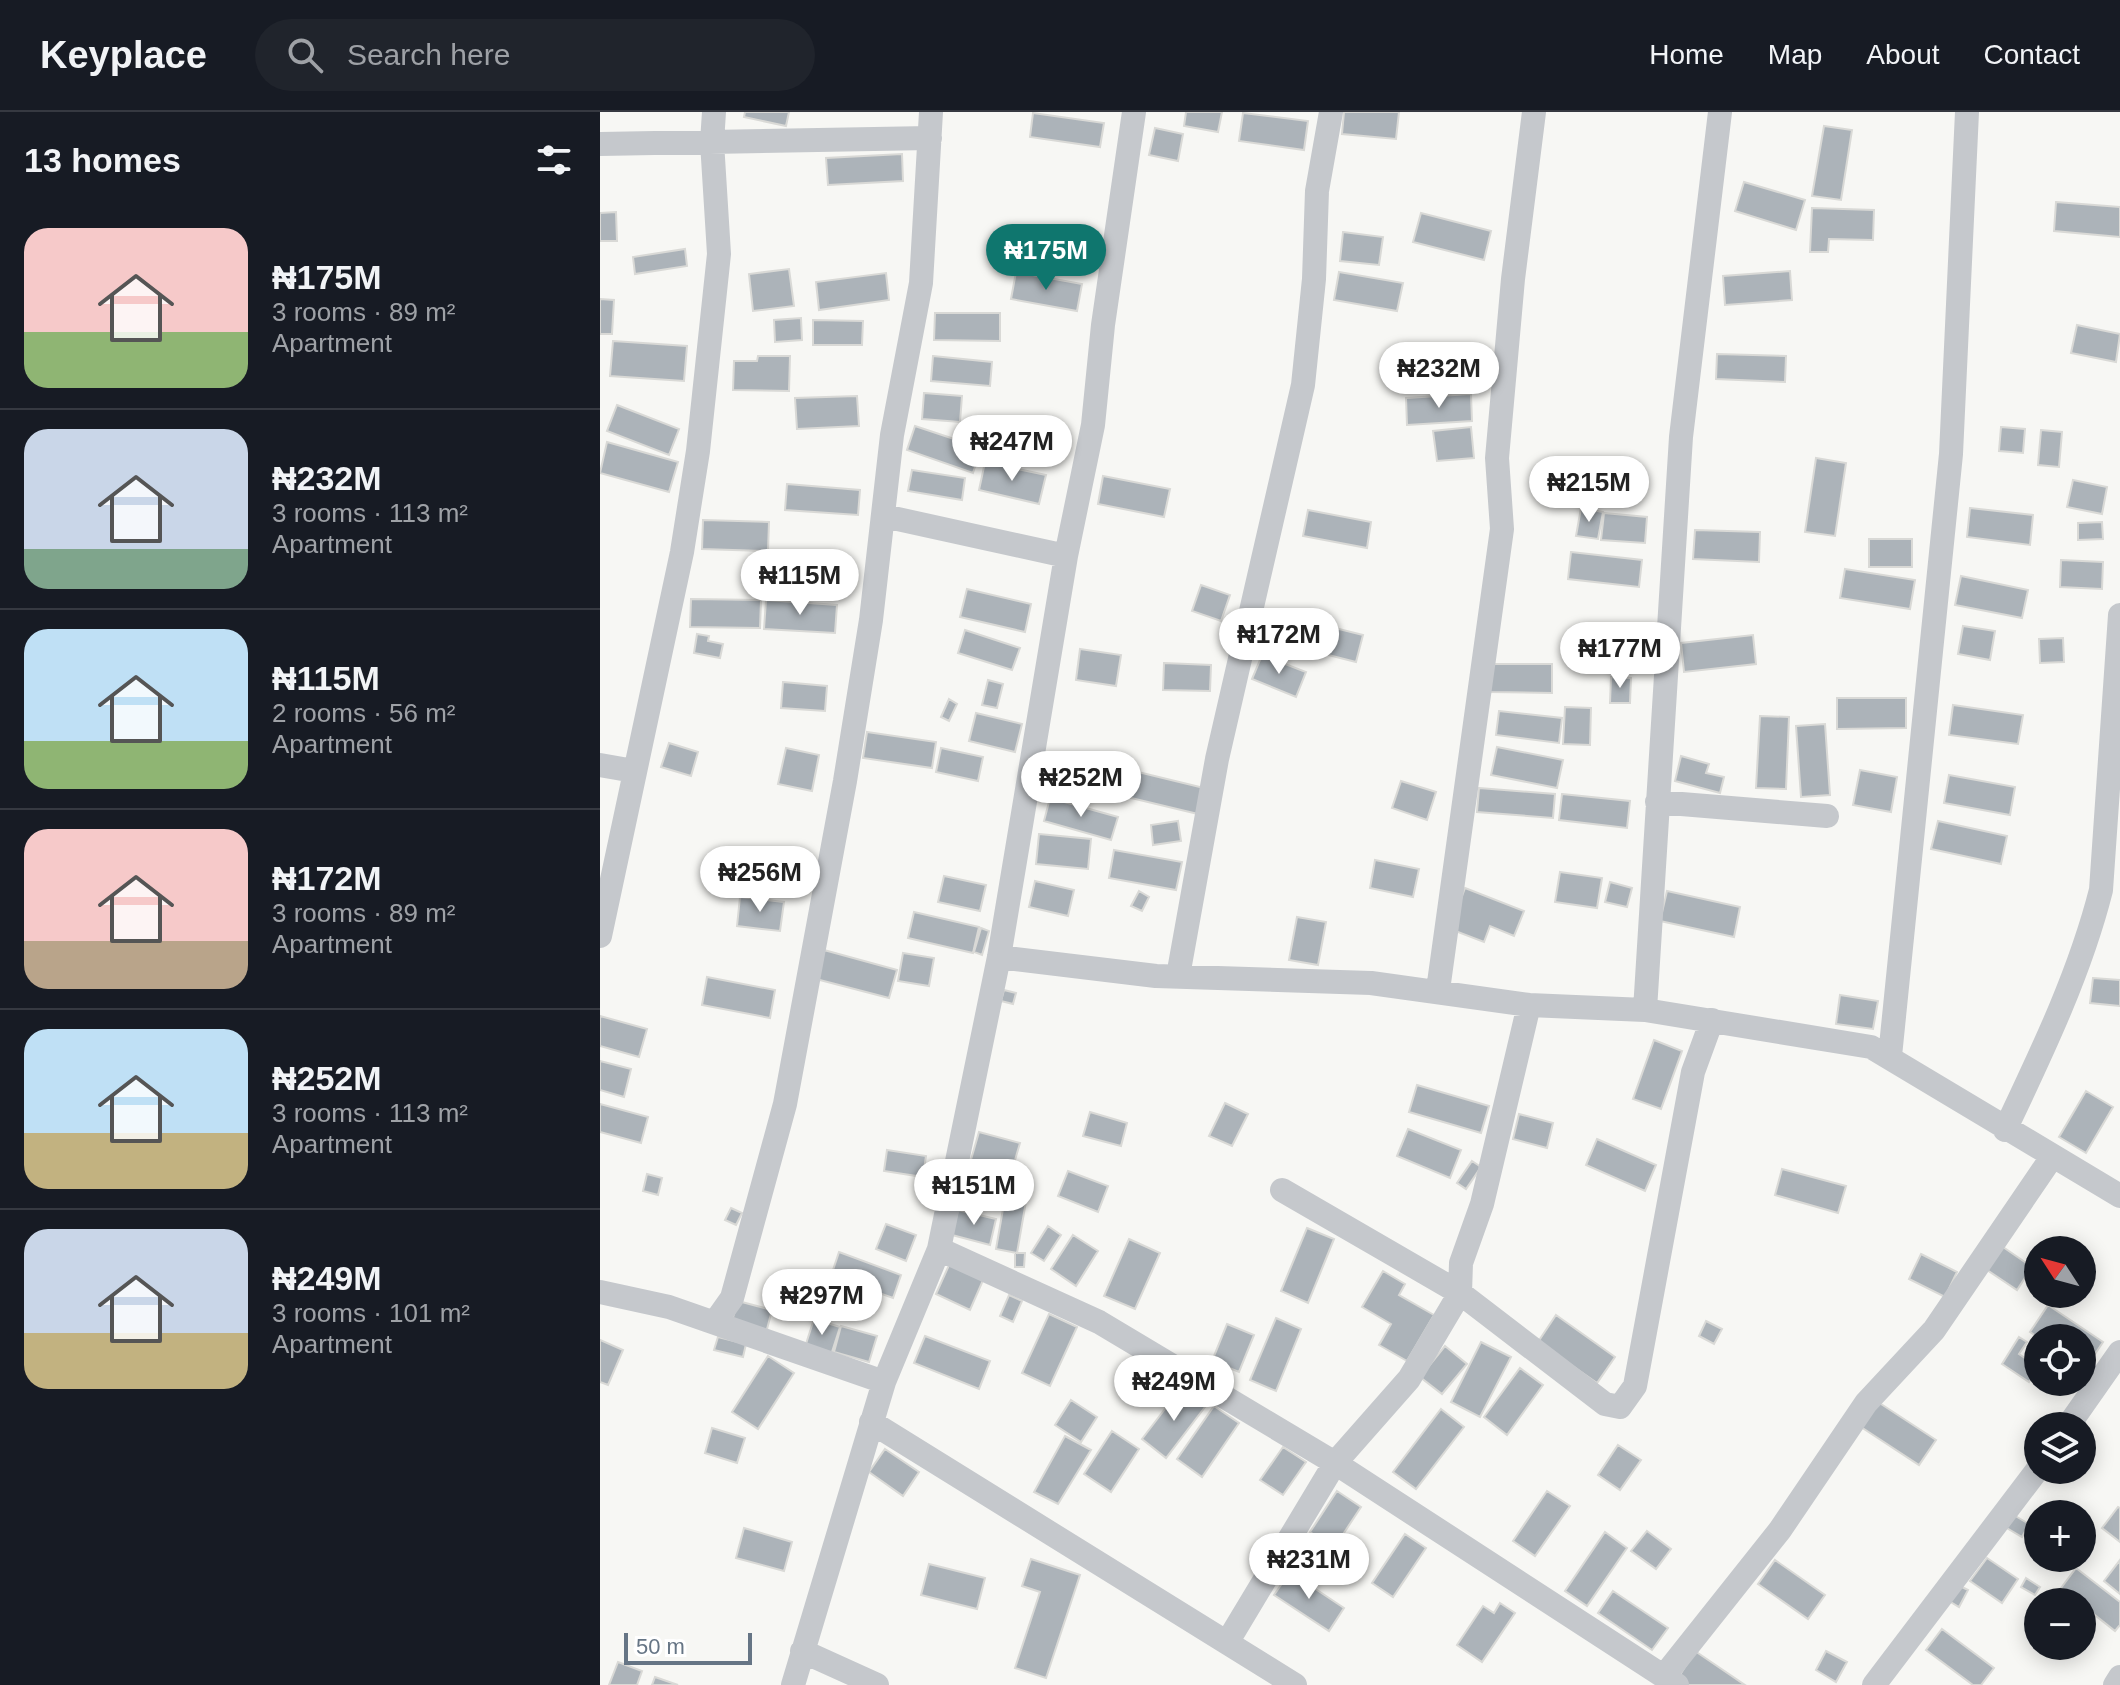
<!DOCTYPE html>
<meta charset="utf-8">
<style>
body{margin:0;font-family:Arial,sans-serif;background:#20242c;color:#f1f3f6;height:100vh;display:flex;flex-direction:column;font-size:30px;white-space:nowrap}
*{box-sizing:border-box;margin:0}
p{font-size:26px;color:#9ea1a6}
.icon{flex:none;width:44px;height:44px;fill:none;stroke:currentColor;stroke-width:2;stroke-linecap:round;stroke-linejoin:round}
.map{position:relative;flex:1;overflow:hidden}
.panel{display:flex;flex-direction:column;background:#171b24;width:600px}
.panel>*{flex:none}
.needle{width:52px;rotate:306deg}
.buttons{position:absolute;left:1424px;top:1124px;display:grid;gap:16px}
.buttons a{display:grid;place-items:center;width:72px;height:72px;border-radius:50%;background:#171b24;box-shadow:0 4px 20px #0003;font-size:40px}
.scale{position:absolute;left:24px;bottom:20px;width:128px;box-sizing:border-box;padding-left:8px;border:4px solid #667585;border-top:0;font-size:22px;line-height:28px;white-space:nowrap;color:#667585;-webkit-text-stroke:6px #fff;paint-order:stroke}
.price{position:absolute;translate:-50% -68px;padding:0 18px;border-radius:28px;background:#fff;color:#222;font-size:26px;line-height:52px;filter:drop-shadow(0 2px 4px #0008)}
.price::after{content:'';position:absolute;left:50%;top:48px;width:24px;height:18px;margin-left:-12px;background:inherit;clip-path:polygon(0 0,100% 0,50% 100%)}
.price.current{background:#0f766e;color:#fff}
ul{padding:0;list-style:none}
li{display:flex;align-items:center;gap:24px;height:200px;padding:0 24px}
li+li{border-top:2px solid #363941}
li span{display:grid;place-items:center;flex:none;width:224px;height:160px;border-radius:24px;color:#555}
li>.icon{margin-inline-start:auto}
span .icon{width:96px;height:96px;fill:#fffc;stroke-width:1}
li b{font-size:34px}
h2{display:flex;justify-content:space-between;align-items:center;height:96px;padding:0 24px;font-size:34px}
header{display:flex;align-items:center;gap:48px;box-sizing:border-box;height:112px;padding:0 40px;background:#171b24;border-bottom:2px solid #363941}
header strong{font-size:38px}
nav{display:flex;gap:44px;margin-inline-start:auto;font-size:28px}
.search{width:560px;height:72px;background:#20242c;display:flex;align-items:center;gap:20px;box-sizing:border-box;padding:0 28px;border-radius:44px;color:#9ea1a6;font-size:30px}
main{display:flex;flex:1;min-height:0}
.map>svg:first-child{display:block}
</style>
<header>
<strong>Keyplace</strong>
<div class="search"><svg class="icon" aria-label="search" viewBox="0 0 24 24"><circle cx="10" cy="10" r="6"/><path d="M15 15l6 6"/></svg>Search here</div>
<nav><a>Home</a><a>Map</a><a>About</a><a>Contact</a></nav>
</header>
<main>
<section class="panel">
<h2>13 homes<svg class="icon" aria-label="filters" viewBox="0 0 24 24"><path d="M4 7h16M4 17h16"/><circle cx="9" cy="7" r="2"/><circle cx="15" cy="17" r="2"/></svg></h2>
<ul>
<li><span style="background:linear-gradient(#f6c9c9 65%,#8fb573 0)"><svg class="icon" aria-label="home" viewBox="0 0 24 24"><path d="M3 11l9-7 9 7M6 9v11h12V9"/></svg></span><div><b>₦175M</b><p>3 rooms · 89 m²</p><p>Apartment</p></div></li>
<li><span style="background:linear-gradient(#c9d6e8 75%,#7fa58c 0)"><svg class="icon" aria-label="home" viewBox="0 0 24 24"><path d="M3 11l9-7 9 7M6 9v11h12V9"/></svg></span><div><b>₦232M</b><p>3 rooms · 113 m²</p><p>Apartment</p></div></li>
<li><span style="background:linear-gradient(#bfe0f5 70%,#8fb573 0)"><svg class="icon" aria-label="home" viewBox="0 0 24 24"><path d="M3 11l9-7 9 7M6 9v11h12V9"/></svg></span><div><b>₦115M</b><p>2 rooms · 56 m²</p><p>Apartment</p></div></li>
<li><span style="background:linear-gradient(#f6c9c9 70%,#b9a48a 0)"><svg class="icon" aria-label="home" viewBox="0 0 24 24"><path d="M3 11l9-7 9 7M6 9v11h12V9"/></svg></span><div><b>₦172M</b><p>3 rooms · 89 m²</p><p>Apartment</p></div></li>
<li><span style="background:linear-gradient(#bfe0f5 65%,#c2b280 0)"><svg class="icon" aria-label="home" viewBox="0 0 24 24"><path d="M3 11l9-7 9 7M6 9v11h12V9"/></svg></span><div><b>₦252M</b><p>3 rooms · 113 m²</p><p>Apartment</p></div></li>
<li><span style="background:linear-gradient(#c9d6e8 65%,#c2b280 0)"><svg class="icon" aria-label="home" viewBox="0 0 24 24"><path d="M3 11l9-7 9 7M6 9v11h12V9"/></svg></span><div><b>₦249M</b><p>3 rooms · 101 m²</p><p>Apartment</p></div></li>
</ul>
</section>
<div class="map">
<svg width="1520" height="1573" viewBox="0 0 1520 1573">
<rect width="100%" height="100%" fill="#f7f7f4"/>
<path fill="#acb3b9" stroke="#d9d9d6" stroke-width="2" d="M145,0H189L186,14L144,5Z
M586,0H622L618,20L584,14Z
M744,0H799L796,27L742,22Z
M433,1L504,11L500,35L430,25Z
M643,1L708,9L704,38L639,29Z
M1224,14L1252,18L1241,88L1212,84Z
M555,16L583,22L578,49L549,43Z
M302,42L303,69L228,73L226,46Z
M1144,70L1205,88L1196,118L1135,99Z
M1456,90L1520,95V125L1454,119Z
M1212,96L1274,98L1273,128L1229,127L1228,140H1210Z
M16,100L17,129H0V101Z
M821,101L891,119L884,148L813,130Z
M743,120L783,125L779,153L740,149Z
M85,137L87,154L35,162L33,145Z
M189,157L194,194L153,199L149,162Z
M1190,159L1192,188L1125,193L1123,164Z
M416,160L482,172L477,199L411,187Z
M739,160L803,171L797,199L734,188Z
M286,161L289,188L219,198L216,170Z
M0,187L14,188L12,222H0Z
M335,201H400V229L334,228Z
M201,206L202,228L175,230L174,208Z
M213,208L263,209L262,233H213Z
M1477,213L1520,222L1516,250L1471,241Z
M13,229L87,234L84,269L10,264Z
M1117,242L1186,244L1185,270L1116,267Z
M158,244H190L189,279L133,278L134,249H157Z
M333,244L392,250L390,274L331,269Z
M324,281L362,284L360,310L322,307Z
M871,282L872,309L807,313L806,286Z
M257,284L259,314L197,317L195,286Z
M17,293L79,317L69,343L7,319Z
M315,314L381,336L373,361L307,338Z
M871,315L874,346L837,349L833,319Z
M1401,315L1425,317L1423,341L1399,339Z
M1441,318L1462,320L1459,355L1438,353Z
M7,330L78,350L69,380L0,361Z
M1216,346L1246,351L1235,424L1205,420Z
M385,350L446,363L439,392L379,378Z
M312,358L365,366L362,388L308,379Z
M503,364L570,377L564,405L498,392Z
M1473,368L1507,375L1502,402L1467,395Z
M187,372L260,378L258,403L185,398Z
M981,396L1003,400L998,427L976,424Z
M1370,396L1433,403L1430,433L1367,425Z
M708,398L771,410L767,436L703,424Z
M1004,401L1047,405L1045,431L1001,428Z
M103,408L169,410L168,439L102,437Z
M1502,410L1503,427L1478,428V411Z
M1095,418L1160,420L1159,450L1093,447Z
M1269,427H1312V455H1269Z
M971,440L1042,448L1039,475L968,467Z
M1461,448L1503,450L1502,477L1460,475Z
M1245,457L1315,468L1310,497L1240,486Z
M1361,464L1428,478L1422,506L1355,493Z
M601,473L630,483L621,509L592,499Z
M367,477L431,492L425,520L360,505Z
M91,487L161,488L160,516L90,515Z
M166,488L237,493L235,521L164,517Z
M667,499L763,523L756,550L661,526Z
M1363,514L1395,519L1390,548L1358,542Z
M365,518L420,536L412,558L358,541Z
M97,522L109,524L108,529L123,532L120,546L94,541Z
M991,523L1035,530L1031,557L986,549Z
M1153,523L1156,552L1084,560L1081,531Z
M1463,526L1464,550L1440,551L1439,527Z
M480,537L521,543L516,574L476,568Z
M662,543L706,560L696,585L652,567Z
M564,551L611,553L610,579L563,578Z
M890,552H952V581L890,580Z
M1011,565L1031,566L1030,591H1010Z
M388,568L403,572L397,596L382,593Z
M183,570L227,574L225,599L181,596Z
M1237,586H1306V616L1237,617Z
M349,587L357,592L349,609L341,605Z
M1353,593L1423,603L1418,632L1349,623Z
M965,595L991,596L990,633L963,632Z
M899,599L962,606L959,631L896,623Z
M376,601L422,612L415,640L369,629Z
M1160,604L1189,605L1186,677L1156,676Z
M1225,612L1230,683L1201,685L1196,614Z
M267,620L336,630L332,656L263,646Z
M69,631L98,640L91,664L61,655Z
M897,635L963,648L957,676L891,663Z
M186,636L219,643L212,679L178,672Z
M341,636L383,645L378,669L336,660Z
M460,643L526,662L518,689L452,670Z
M1081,644L1109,652L1106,661L1124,665L1120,681L1075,669Z
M1260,658L1297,665L1291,700L1253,693Z
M534,659L604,676L598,702L527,685Z
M1349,663L1415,675L1410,703L1344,691Z
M801,669L836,680L827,708L792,696Z
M879,676L955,682L953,706L877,700Z
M962,682L1030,689L1027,716L959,708Z
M450,686L518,705L511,728L444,709Z
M578,709L581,729L553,733L551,713Z
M1338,709L1407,724L1401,752L1331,737Z
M439,722L491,727L488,757L436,752Z
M514,738L582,750L576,778L509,766Z
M775,748L819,757L813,785L770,776Z
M960,760L1002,766L997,796L955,790Z
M344,764L386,773L380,799L338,790Z
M435,769L474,778L468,804L429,795Z
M1010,770L1032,776L1027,795L1005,790Z
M865,776L924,799L914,824L890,814L884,830L850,817Z
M539,779L549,785L542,799L531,794Z
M1067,779L1140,795L1134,825L1060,809Z
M140,785L184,790L180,819L137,814Z
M314,800L379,815L373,841L308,826Z
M697,805L726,810L718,853L689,848Z
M381,816L389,819L382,843L374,840Z
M224,838L297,858L289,886L216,867Z
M303,841L334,846L329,874L298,869Z
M107,865L175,878L170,906L102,893Z
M1493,866L1520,868V894L1490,891Z
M404,878L416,881L413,892L401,889Z
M1240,883L1278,889L1273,917L1236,912Z
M0,904L47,917L39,945L0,934Z
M1054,928L1082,939L1061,997L1033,987Z
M0,949L31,957L24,985L0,978Z
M817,973L889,994L881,1021L809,1000Z
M1486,979L1513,995L1486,1041L1459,1025Z
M625,991L648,1002L632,1034L609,1024Z
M0,992L48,1005L41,1031L0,1020Z
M490,1000L527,1011L521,1034L483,1024Z
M919,1002L953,1011L947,1036L913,1027Z
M808,1017L861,1038L850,1066L797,1044Z
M379,1020L420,1031L411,1062L370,1051Z
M997,1027L1056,1053L1045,1079L986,1053Z
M287,1038L326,1044L323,1065L284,1059Z
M872,1049L881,1055L866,1077L857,1071Z
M1182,1057L1246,1074L1238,1101L1175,1083Z
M468,1059L508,1074L498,1100L458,1084Z
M47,1062L62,1066L58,1083L43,1079Z
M407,1074L428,1078L417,1141L396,1137Z
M131,1096L142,1101L136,1113L125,1108Z
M358,1098L396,1107L390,1133L352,1123Z
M286,1112L316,1123L306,1149L276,1137Z
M448,1114L461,1123L444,1149L431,1141Z
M707,1116L734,1127L708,1191L681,1179Z
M473,1123L498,1139L476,1174L451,1157Z
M529,1127L560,1141L535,1197L504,1184Z
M1403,1135L1432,1155L1417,1178L1387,1158Z
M239,1140L301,1163L293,1186L231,1164Z
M415,1141H425L424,1155H415Z
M1321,1142L1357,1160L1345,1185L1309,1167Z
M350,1151L384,1166L370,1198L336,1182Z
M783,1159L805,1172L799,1183L834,1203L807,1249L779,1233L791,1212L762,1195Z
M409,1183L422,1189L413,1210L400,1204Z
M138,1189L172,1198L166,1221L131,1212Z
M1448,1193L1503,1230L1485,1257L1482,1226H1439L1430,1220Z
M449,1202L477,1215L450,1274L422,1261Z
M956,1203L1015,1245L997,1271L938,1230Z
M676,1206L701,1217L676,1279L650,1268Z
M214,1207L240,1215L231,1243L205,1235Z
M1106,1209L1122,1217L1114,1232L1099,1224Z
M627,1212L654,1223L639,1260L612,1249Z
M241,1214L277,1224L269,1250L234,1240Z
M325,1224L390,1249L379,1277L314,1251Z
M118,1225L146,1232L143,1245L114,1238Z
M1419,1225L1427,1230L1419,1242L1438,1255L1429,1270L1402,1252Z
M0,1228L23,1238L8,1273L0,1270Z
M881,1230L911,1245L880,1305L851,1290Z
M845,1234L867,1252L842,1282L820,1265Z
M168,1244L194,1261L158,1317L132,1300Z
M920,1256L943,1273L907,1323L884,1305Z
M581,1276L605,1295L566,1346L542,1327Z
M471,1288L497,1305L481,1330L455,1313Z
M1278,1290L1336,1328L1319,1353L1261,1315Z
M614,1294L639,1311L602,1365L577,1347Z
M841,1297L864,1315L816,1377L793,1360Z
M112,1316L145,1326L137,1351L105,1341Z
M512,1319L539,1337L511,1380L484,1362Z
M465,1324L491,1338L458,1392L434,1380Z
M1018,1333L1041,1348L1020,1378L998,1363Z
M683,1335L706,1350L683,1383L660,1368Z
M285,1337L319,1360L303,1384L269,1360Z
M737,1379L761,1395L734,1436L710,1420Z
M947,1379L970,1394L935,1444L913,1429Z
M1518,1395L1520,1396V1430L1502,1416Z
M1412,1402L1429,1412L1422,1425L1405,1415Z
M144,1416L192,1430L184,1459L136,1446Z
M1047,1419L1071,1437L1056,1457L1031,1439Z
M1005,1420L1027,1436L987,1494L965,1479Z
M805,1422L826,1436L793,1485L772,1471Z
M1387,1446L1418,1467L1402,1491L1370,1469Z
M431,1447L480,1463L446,1566L415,1556L440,1480L422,1474Z
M1175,1448L1225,1483L1208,1507L1158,1472Z
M1520,1448V1482L1504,1469Z
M329,1452L385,1466L377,1497L321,1483Z
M1476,1456L1520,1490V1513L1515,1519L1461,1476Z
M690,1460L744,1496L729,1519L674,1483Z
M1426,1466L1440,1475L1435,1483L1421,1475Z
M1358,1473L1368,1478L1359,1495L1349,1489Z
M1013,1479L1068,1516L1052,1538L998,1501Z
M900,1491L915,1501L882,1550L857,1533L883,1494L894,1501Z
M1342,1517L1394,1556L1381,1573H1373L1326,1538Z
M1095,1539L1145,1573H1088L1078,1566Z
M1226,1539L1247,1550L1236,1570L1216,1558Z
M18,1550L42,1559L37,1573H9Z
M55,1565L78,1573H52Z"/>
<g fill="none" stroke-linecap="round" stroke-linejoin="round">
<path stroke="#c5c8cc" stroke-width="24" d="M0,32L330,26
M284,404L466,444
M0,653L34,659
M1057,690L1227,704
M0,824L82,440L98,339L119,142L112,30L114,0
M399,845L556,864L771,871L929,893L1045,898L1271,935L1520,1084
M578,864L617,647L703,273L714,167L717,79L731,0
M838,878L902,417L897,346L913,167L934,0
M1045,898L1081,325L1120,0
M1290,944L1351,342L1367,0
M1405,1018C1442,940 1480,861 1501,778L1520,503
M682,1078L860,1181L1005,1292L1020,1295L1035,1274L1093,960L1112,908
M339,1137L499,1210L735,1351L1077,1573
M0,1180L69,1195L284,1270
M115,1210L132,1186L185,992L245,669L271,508L292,323L321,171L331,0
M271,1310L695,1573
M1468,1314L1520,1240
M628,1529L735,1351L809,1267L860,1181L861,1151L882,1092L929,893
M202,1539L277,1573
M1064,1564L1180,1418L1266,1291L1334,1218L1452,1045
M193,1573L284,1270L339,1137L399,845L466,444L493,313L503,213L534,0
M1274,1573L1438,1357
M1515,1573L1520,1565"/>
</g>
</svg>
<div class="buttons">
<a><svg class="needle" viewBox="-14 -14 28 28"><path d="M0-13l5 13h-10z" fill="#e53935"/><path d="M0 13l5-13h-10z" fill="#9ea1a6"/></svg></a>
<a><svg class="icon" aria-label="locate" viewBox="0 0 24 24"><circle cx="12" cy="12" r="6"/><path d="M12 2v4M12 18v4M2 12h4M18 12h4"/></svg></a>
<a><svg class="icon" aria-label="layers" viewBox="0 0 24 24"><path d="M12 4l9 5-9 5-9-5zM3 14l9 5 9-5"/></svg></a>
<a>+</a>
<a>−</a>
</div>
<div class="scale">50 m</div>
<b class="price current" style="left:446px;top:180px">₦175M</b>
<b class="price" style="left:839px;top:298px">₦232M</b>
<b class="price" style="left:412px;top:371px">₦247M</b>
<b class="price" style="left:989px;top:412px">₦215M</b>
<b class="price" style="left:200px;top:505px">₦115M</b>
<b class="price" style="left:679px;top:564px">₦172M</b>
<b class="price" style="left:1020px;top:578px">₦177M</b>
<b class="price" style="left:481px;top:707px">₦252M</b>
<b class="price" style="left:160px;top:802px">₦256M</b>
<b class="price" style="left:374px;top:1115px">₦151M</b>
<b class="price" style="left:222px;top:1225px">₦297M</b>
<b class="price" style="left:574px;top:1311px">₦249M</b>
<b class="price" style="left:709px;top:1489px">₦231M</b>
</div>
</main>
